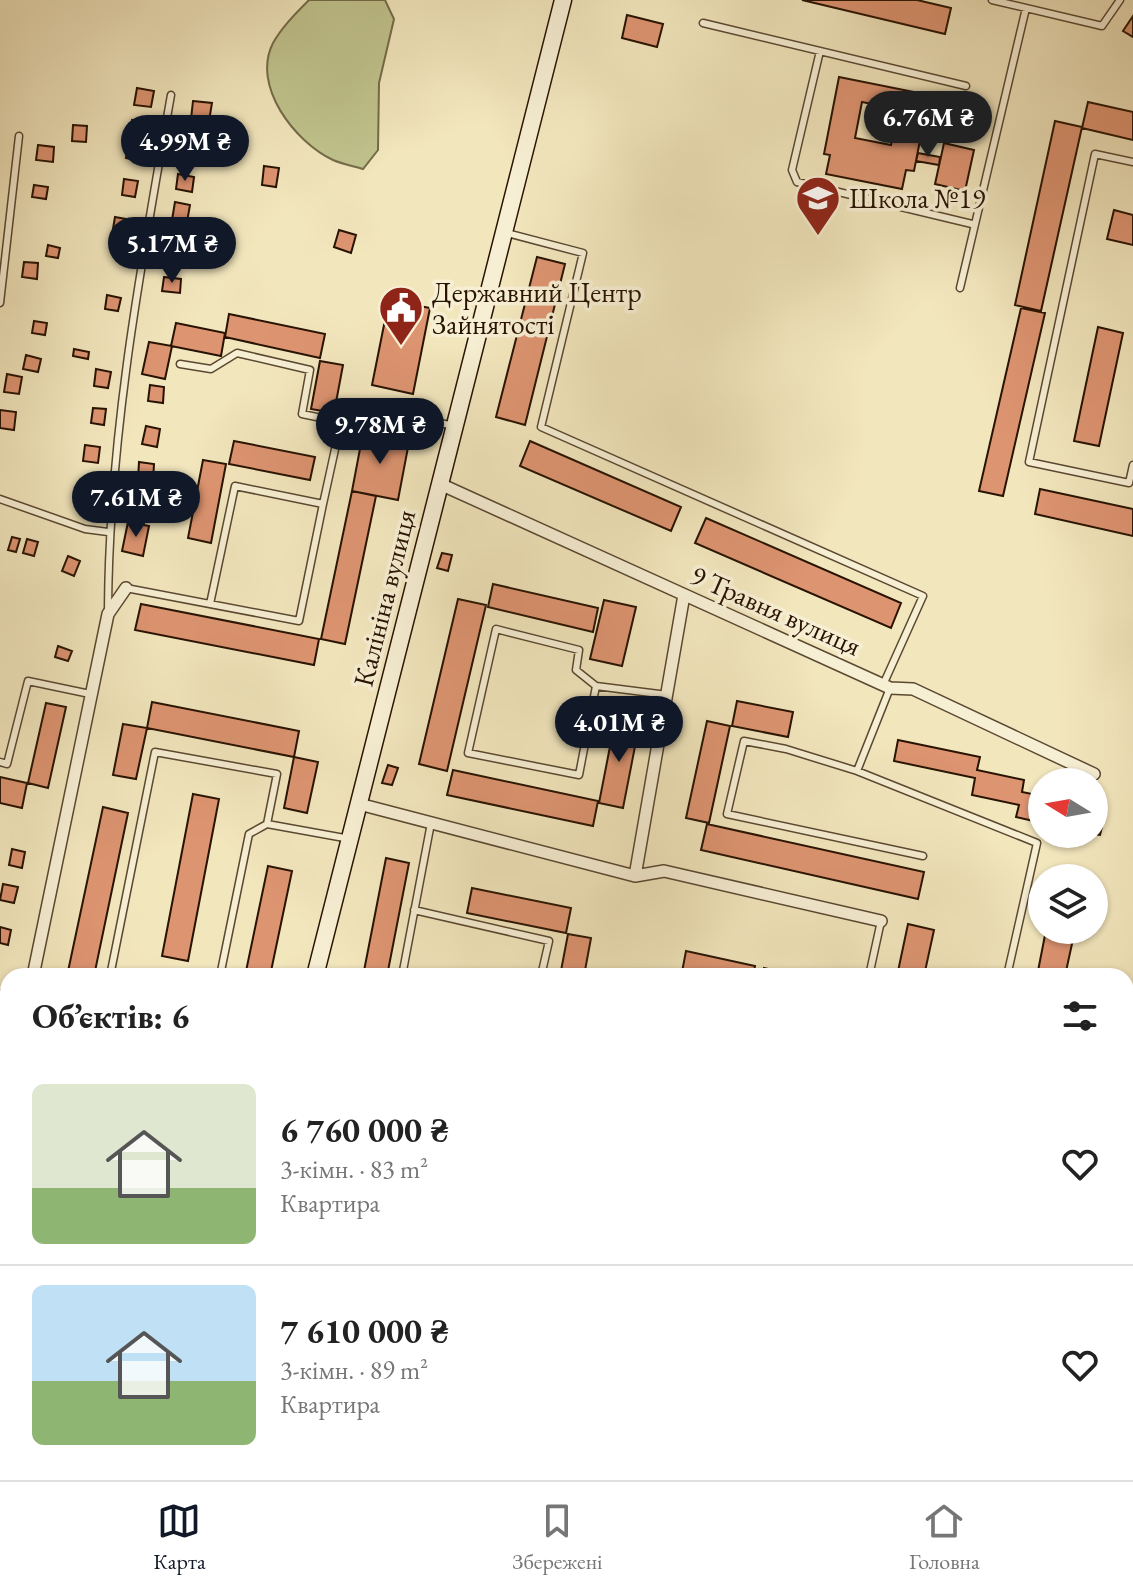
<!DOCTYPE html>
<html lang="uk">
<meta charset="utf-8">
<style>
body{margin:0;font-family:"EB Garamond",serif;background:#f6f6f6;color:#222;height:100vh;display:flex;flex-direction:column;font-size:30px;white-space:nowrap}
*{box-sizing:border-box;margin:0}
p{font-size:26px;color:#767676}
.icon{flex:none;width:44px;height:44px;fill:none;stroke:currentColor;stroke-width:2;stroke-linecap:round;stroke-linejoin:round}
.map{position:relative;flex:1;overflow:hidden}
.side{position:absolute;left:0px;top:968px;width:1134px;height:512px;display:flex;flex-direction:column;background:#fff;border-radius:24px 24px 0 0;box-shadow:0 2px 6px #0004}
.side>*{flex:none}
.needle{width:52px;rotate:281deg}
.fabs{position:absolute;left:1028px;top:768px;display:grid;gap:16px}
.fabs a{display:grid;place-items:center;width:80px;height:80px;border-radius:50%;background:#fff;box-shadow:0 2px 6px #0004;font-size:40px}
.price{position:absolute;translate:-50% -68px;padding:0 18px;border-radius:28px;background:#111827;color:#fff;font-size:26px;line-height:52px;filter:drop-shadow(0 2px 4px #0008)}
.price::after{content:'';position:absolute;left:50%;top:48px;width:24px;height:18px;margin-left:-12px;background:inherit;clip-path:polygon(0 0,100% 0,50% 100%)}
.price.current{background:#222;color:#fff}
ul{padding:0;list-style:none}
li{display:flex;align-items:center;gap:24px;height:200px;padding:0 32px}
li+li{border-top:2px solid #e0e0e0}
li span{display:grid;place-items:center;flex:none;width:224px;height:160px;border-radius:12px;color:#555}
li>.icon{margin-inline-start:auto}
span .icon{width:96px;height:96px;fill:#fffc;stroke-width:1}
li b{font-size:34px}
h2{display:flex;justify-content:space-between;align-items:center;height:96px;padding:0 32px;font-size:34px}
.tab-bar{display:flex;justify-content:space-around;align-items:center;height:112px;border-top:2px solid #e0e0e0;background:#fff;font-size:22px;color:#767676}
.tab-bar a{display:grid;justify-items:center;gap:4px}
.tab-bar .current{color:#111827}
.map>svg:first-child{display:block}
</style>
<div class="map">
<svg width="1133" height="1480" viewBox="0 0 1133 1480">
<rect width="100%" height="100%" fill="#f2e6bd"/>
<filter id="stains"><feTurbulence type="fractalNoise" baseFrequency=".0025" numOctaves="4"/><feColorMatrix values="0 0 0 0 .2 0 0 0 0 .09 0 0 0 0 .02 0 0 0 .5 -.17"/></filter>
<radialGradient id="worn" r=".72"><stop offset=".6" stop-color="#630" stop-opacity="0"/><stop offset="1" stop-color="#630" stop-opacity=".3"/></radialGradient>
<path fill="#c0c38d" stroke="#746b48" stroke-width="2" d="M309,0H385L394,19L379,83L378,150L363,169C353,166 342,164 333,160C295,142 251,86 273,43C282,27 296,13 309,0Z"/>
<path fill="#dd9471" stroke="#281302" stroke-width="2" fill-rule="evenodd" d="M802,0H917L951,8L945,34Z
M627,15L663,24L657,47L622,38Z
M1133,16V37L1123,31Z
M839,77L929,95L914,171L906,170L902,189L826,174L830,155L824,154ZM862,102L898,109L891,145L855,138Z
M137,88L154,91L151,107L134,105Z
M193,101L212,103L209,121L191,119Z
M1088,102L1133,112V140L1082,128Z
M132,120L147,123L144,138L130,136Z
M1055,121L1082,127L1041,311L1015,305Z
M73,125L87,126L86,142L72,141Z
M187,141L204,144L201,158L185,155Z
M129,143L143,145L140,161L126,158Z
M944,143L974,150L965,191L935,184Z
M38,145L54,147L53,162L36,160Z
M918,153L940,157L939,165L916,161Z
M264,166L279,168L276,187L262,185Z
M178,174L194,177L192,192L176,189Z
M124,179L138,181L135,197L122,195Z
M34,185L48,187L46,199L32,197Z
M175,202L190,205L187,222L172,220Z
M1114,210L1133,215V245L1107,239Z
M115,217L132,220L129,238L112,235Z
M339,230L356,235L351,253L334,247Z
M168,236L186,238L184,254L167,253Z
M48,245L60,248L58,258L46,256Z
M537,257L565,264L525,425L496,417Z
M24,262L38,263L37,279L22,277Z
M164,277L181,279L180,293L162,291Z
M107,295L121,298L118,311L105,309Z
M389,300L430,308L413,394L372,385Z
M1021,308L1045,313L1003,496L979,491Z
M229,314L325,334L320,358L225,337Z
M34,321L47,323L45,335L32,333Z
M176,323L225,333L221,356L171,346Z
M1098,327L1123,333L1099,446L1074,441Z
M149,342L172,346L165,379L142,374Z
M74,349L89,352L88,359L73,356Z
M26,355L41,359L38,372L23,369Z
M320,361L343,365L334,413L311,409Z
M96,369L111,372L108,388L94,386Z
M7,374L22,377L19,394L4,392Z
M150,385L164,387L163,403L148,401Z
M93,408L106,409L104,425L91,423Z
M0,410L16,412L14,430L0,428Z
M146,426L160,429L157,447L142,444Z
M363,433L409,442L398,500L352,491Z
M234,441L315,457L310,480L229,464Z
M530,441L681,507L671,531L520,466Z
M85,445L100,447L98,463L83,461Z
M203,460L226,464L211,543L188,538Z
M139,462L154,464L153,481L138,480Z
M1040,489L1133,509V536L1035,514Z
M352,491L376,496L345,644L321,639Z
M706,518L901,603L891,628L695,543Z
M128,522L149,526L143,556L122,551Z
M12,537L20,539L16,552L8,550Z
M27,539L38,542L34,556L23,553Z
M442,553L452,555L448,571L437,568Z
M68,556L80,561L74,576L62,571Z
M493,584L598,608L593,632L488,607Z
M458,599L486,605L447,771L419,764Z
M604,600L636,607L622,666L590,659Z
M141,604L319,639L314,665L135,630Z
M58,646L72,651L68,661L55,657Z
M737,701L793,712L788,737L732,726Z
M152,702L299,731L294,757L147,728Z
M46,703L66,707L48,788L28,783Z
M615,721L639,726L623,808L599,803Z
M707,721L730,726L709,823L686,818Z
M123,724L147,728L136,779L113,775Z
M898,740L980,757L977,770L1024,780L1022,792L1042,796V823L1016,817L1019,805L972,795L975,778L894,761Z
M294,757L318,762L307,813L284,808Z
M388,765L398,768L392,785L382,783Z
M453,770L598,801L593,826L447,795Z
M0,777L27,783L22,808L0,803Z
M193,794L219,799L188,961L162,956Z
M103,807L128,813L94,976H67Z
M1094,807L1106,810L1100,835L1093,834Z
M707,824L924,872L918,899L701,850Z
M12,849L25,852L22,868L9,865Z
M386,858L409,863L387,976H363Z
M268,866L292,871L270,976H245Z
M1059,868L1087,874L1086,878H1057Z
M3,884L18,887L14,903L0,900Z
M472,888L571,908L566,933L467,913Z
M908,924L934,930L924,976H897Z
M0,927L11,930L8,945L0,943Z
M1046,930H1075L1065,976H1037Z
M568,934L591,938L584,976H560Z
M686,951L755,966L753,976H699L682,972Z
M764,968L799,976H762Z
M0,1139L8,1144V1176L0,1171Z
M1126,1446L1133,1447V1465L1126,1464Z
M226,1472H254L253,1480H225Z
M349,1472H445L473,1480H377Z
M745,1472H767L809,1480H744Z"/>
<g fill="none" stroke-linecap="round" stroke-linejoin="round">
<g stroke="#5a4831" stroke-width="9">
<path id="lane" d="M992,0L1102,26L1120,0
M703,23L966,86
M820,51L792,170L797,182L972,224
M1133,162L1095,154L1029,462L1129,483L1133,465
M507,233L583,253L541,427L923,596L883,685
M960,288L1026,8
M0,303L19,136
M180,364L211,369L237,353L310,370L302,414L341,422
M0,499L85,529L108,532
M323,504L341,422L383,412L455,426
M126,588L299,621L323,504L235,486L210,604
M108,610C109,437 141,265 171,95
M596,686L576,670L579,650L496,629L468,753L579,775L596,686L667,695
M890,688L857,771L786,749L744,741L727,814L923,856
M0,762L7,764L28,681L90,694
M857,771L1037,843L1007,976
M414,910L549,941L541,976
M110,976L155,752L277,774L267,824
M220,976L249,834L267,824L350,839
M402,976L431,823
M869,976L881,921
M0,1038L8,1001
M0,1131L8,1136
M290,1472L320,1480
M707,1472L734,1477L735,1472
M910,1472L933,1480"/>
</g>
<g stroke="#5a4831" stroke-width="14">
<path id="street" d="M440,484L890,688L913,689L1094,774
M359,804L635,876L684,595
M635,876L664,871L881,921
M33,976L108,614L126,588
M0,996L8,998
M1126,1142L1133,1101
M0,1250L5,1230
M1126,1266L1133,1268
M275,1480L276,1472
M865,1480L867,1472
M1059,1480L1061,1472"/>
</g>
<g stroke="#281302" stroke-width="19">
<path id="secondary" d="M315,976L563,0
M0,1228L8,1230
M1033,1472L1040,1480"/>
</g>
<use href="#lane" stroke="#f7efd4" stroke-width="6"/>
<use href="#street" stroke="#f7efd4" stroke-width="11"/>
<use href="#secondary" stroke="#f7efd4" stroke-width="16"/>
</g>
<defs>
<g id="school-pin" transform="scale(2.3)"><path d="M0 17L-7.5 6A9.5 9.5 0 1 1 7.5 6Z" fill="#8f2418" stroke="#f7efd4"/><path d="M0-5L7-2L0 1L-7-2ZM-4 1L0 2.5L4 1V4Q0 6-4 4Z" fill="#fff"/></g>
<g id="civic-pin" transform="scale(2.3)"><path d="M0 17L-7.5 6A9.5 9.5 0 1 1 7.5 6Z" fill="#8f2418" stroke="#f7efd4"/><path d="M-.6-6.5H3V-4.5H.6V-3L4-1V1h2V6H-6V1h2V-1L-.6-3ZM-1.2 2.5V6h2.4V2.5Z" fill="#fff"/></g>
</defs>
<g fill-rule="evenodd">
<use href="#school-pin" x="818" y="198"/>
<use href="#civic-pin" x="401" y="308"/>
</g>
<g text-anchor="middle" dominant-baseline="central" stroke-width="7" stroke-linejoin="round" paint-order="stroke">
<g font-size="28" fill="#281302" stroke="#f7efd4" text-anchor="start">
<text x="849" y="198">Школа №19</text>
<text x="432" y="292">Державний Центр<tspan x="432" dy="32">Зайнятості</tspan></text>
</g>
<g font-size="28" fill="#281302" stroke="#f7efd4">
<text transform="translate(384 598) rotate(-76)">Калініна вулиця</text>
<text transform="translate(776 610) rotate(24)">9 Травня вулиця</text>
</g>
</g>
<rect width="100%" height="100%" filter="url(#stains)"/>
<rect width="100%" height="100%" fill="url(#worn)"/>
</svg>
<div class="fabs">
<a><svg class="needle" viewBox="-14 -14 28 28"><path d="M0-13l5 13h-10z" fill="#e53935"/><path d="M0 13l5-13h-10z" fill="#767676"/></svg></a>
<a><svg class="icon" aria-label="layers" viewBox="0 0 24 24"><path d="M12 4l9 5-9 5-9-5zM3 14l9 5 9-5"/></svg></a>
</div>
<b class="price current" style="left:928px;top:159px">6.76M ₴</b>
<b class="price" style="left:185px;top:183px">4.99M ₴</b>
<b class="price" style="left:172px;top:285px">5.17M ₴</b>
<b class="price" style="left:380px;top:466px">9.78M ₴</b>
<b class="price" style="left:136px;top:539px">7.61M ₴</b>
<b class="price" style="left:619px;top:764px">4.01M ₴</b>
<section class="side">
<h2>Об’єктів: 6<svg class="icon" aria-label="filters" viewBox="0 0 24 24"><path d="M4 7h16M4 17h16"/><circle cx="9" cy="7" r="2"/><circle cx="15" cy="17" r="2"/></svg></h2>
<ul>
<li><span style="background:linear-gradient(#dfe7d0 65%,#8fb573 0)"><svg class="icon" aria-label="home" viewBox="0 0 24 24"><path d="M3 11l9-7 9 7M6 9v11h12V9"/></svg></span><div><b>6 760 000 ₴</b><p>3-кімн. · 83 m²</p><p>Квартира</p></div><svg class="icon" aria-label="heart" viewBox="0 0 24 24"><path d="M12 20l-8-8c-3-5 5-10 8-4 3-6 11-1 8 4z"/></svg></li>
<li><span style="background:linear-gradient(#bfe0f5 60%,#8fb573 0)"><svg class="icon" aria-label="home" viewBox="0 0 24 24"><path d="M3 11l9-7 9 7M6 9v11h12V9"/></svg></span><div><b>7 610 000 ₴</b><p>3-кімн. · 89 m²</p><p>Квартира</p></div><svg class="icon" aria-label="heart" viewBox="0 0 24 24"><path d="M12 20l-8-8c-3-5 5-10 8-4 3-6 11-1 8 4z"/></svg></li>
</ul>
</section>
</div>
<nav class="tab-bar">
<a class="current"><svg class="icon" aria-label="map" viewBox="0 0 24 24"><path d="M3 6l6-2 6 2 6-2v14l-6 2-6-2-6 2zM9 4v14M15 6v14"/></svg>Карта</a>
<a><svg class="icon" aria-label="saved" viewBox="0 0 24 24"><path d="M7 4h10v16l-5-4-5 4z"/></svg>Збережені</a>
<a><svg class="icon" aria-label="home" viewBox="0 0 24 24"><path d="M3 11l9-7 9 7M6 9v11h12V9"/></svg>Головна</a>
</nav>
